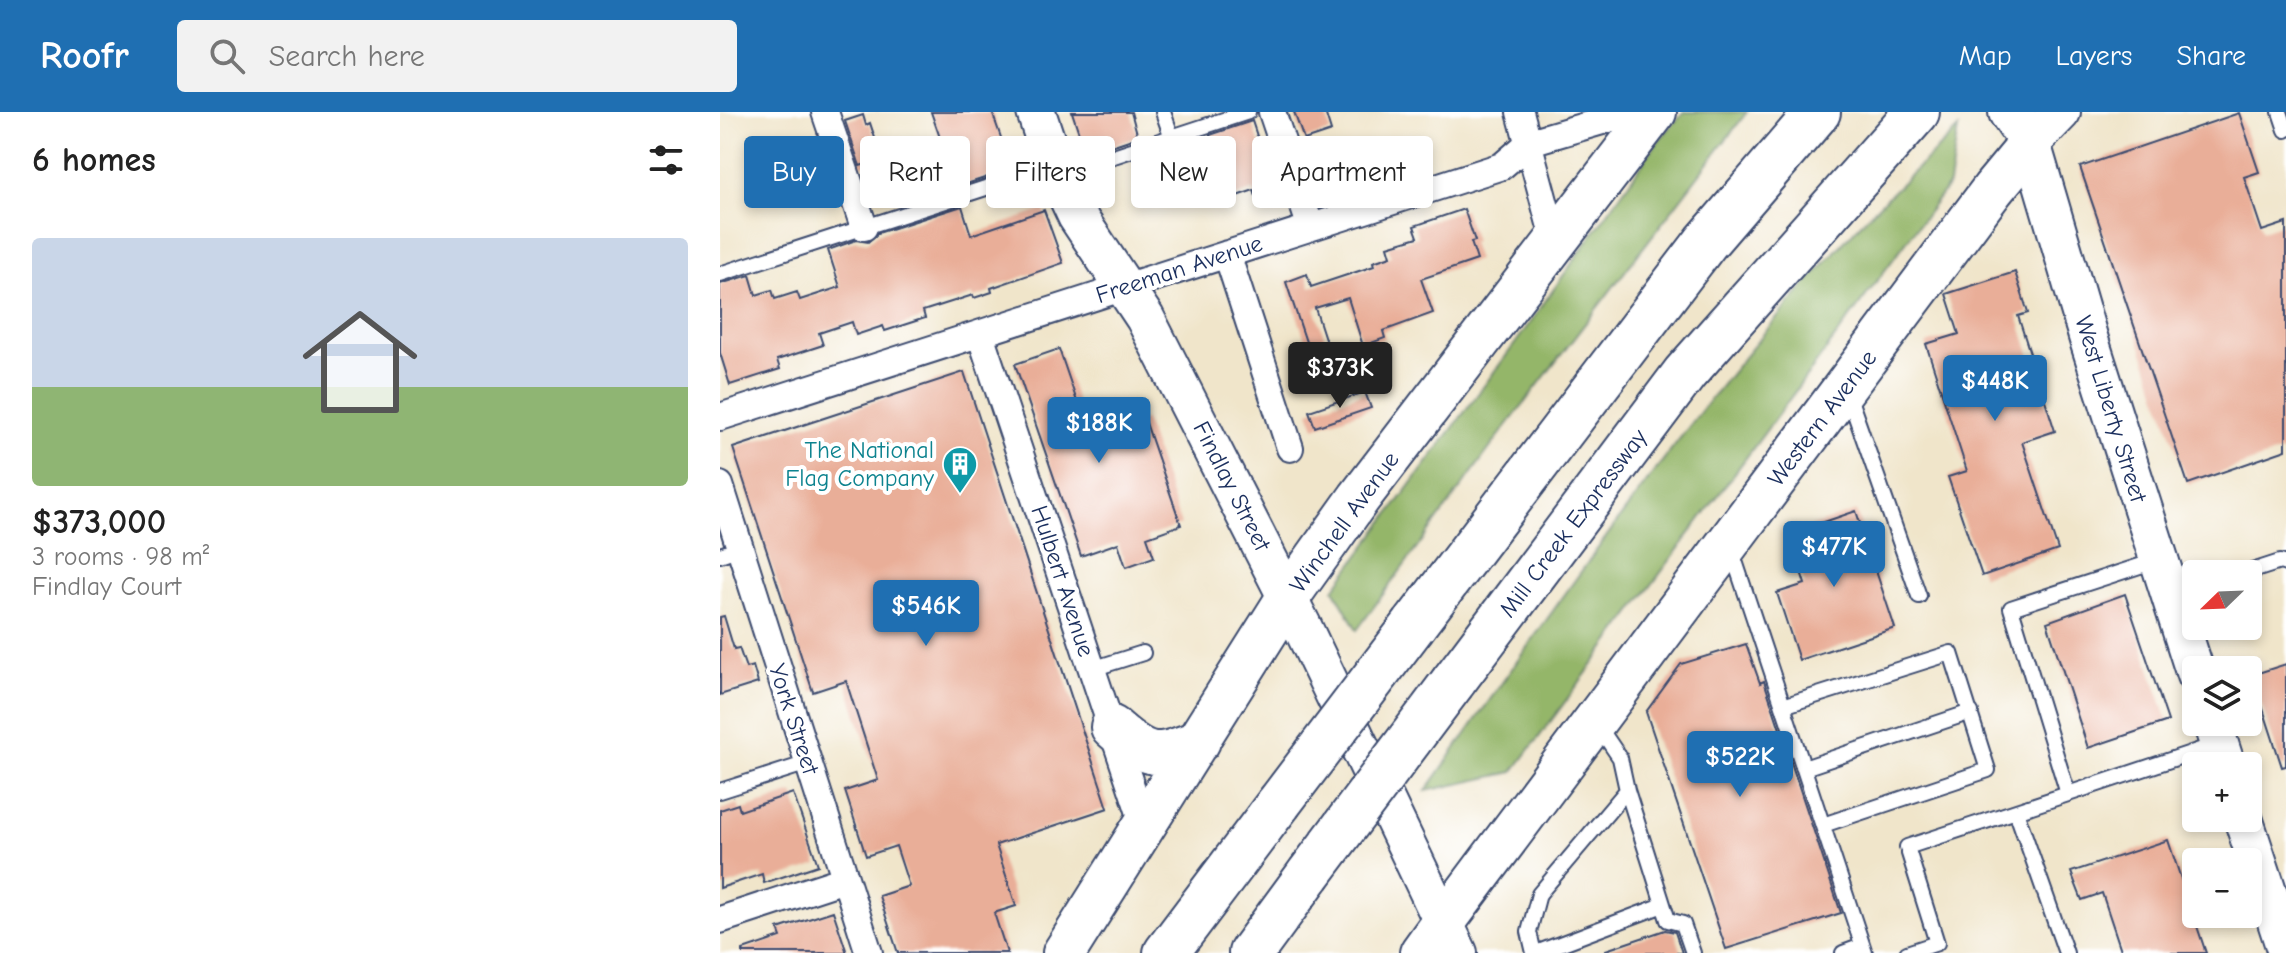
<!DOCTYPE html>
<meta charset="utf-8">
<style>
body{margin:0;font-family:"Comic Neue",sans-serif;background:#f2f2f2;color:#222;height:100vh;display:flex;flex-direction:column;font-size:30px;white-space:nowrap}
*{box-sizing:border-box;margin:0}
p{font-size:26px;color:#767676}
.icon{flex:none;width:44px;height:44px;fill:none;stroke:currentColor;stroke-width:2;stroke-linecap:round;stroke-linejoin:round}
.map{position:relative;flex:1;overflow:hidden}
.drawer{display:flex;flex-direction:column;background:#fff;width:720px}
.drawer>*{flex:none}
.hud{position:absolute;left:24px;top:24px;width:760px;height:72px;display:flex;gap:16px}
.needle{width:52px;rotate:247deg}
.fabs{position:absolute;left:1462px;top:448px;display:grid;gap:16px}
.fabs a{display:grid;place-items:center;width:80px;height:80px;border-radius:8px;background:#fff;box-shadow:0 4px 12px #0003;font-size:40px}
.price{position:absolute;translate:-50% -68px;padding:0 18px;border-radius:8px;background:#1f6fb2;color:#fff;font-size:26px;line-height:52px;filter:drop-shadow(0 2px 4px #0008)}
.price::after{content:'';position:absolute;left:50%;top:48px;width:24px;height:18px;margin-left:-12px;background:inherit;clip-path:polygon(0 0,100% 0,50% 100%)}
.price.active{background:#222;color:#fff}
ul{padding:0;list-style:none}
li{display:grid;align-content:center;gap:16px;height:424px;padding:0 32px}
li span{display:grid;place-items:center;height:248px;border-radius:8px;color:#555}
li>.icon{margin-inline-start:auto}
span .icon{width:144px;height:144px;fill:#fffc;stroke-width:1}
li b{font-size:34px}
h2{display:flex;justify-content:space-between;align-items:center;height:96px;padding:0 32px;font-size:34px}
.chip{padding:0 28px;border-radius:8px;background:#fff;box-shadow:0 4px 12px #0003;font-size:28px;line-height:72px}
.chip.active{background:#1f6fb2;color:#fff}
header{display:flex;align-items:center;gap:48px;box-sizing:border-box;height:112px;padding:0 40px;background:#1f6fb2;color:#fff}
header strong{font-size:38px}
nav{display:flex;gap:44px;margin-inline-start:auto;font-size:28px}
.search{width:560px;height:72px;background:#f2f2f2;display:flex;align-items:center;gap:20px;box-sizing:border-box;padding:0 28px;border-radius:8px;color:#767676;font-size:30px}
main{display:flex;flex:1;min-height:0}
.map>svg:first-child{display:block}
</style>
<header>
<strong>Roofr</strong>
<div class="search"><svg class="icon" aria-label="search" viewBox="0 0 24 24"><circle cx="10" cy="10" r="6"/><path d="M15 15l6 6"/></svg>Search here</div>
<nav><a>Map</a><a>Layers</a><a>Share</a></nav>
</header>
<main>
<section class="drawer">
<h2>6 homes<svg class="icon" aria-label="filters" viewBox="0 0 24 24"><path d="M4 7h16M4 17h16"/><circle cx="9" cy="7" r="2"/><circle cx="15" cy="17" r="2"/></svg></h2>
<ul>
<li><span style="background:linear-gradient(#c9d6e8 60%,#8fb573 0)"><svg class="icon" aria-label="home" viewBox="0 0 24 24"><path d="M3 11l9-7 9 7M6 9v11h12V9"/></svg></span><div><b>$373,000</b><p>3 rooms · 98 m²</p><p>Findlay Court</p></div></li>
</ul>
</section>
<div class="map">
<svg width="1566" height="841" viewBox="0 0 1566 841">
<rect width="100%" height="100%" fill="#fff"/>
<filter id="ink" filterUnits="userSpaceOnUse"><feTurbulence type="fractalNoise" baseFrequency=".0125" numOctaves="2"/><feDisplacementMap in="SourceGraphic" scale="16" xChannelSelector="R" yChannelSelector="G"/><feConvolveMatrix kernelMatrix="1 2 1 2 8 2 1 2 1" color-interpolation-filters="sRGB"/></filter>
<filter id="wash" filterUnits="userSpaceOnUse"><feTurbulence type="fractalNoise" baseFrequency=".006" numOctaves="4" result="noise"/><feDisplacementMap in="SourceGraphic" scale="32" xChannelSelector="R" yChannelSelector="G"/><feGaussianBlur stdDeviation="1.8" result="paint"/><feColorMatrix in="noise" values="0 0 0 0 0 0 0 0 0 0 0 0 0 0 0 0 0 1.4 0 .05"/><feComposite in="paint" operator="in"/></filter>
<g filter="url(#wash)">
<rect width="100%" height="100%" fill="#f0e5ca"/>
<path fill="#94b669" stroke="#587264" stroke-width="2" d="M964,0H1027L776,328L637,518L614,477L797,229L939,28Z
M1238,17L1229,72L793,660L706,679C841,487 974,291 1134,119C1167,83 1204,51 1238,17Z"/>
<g id="blocks">
<path fill="#e9ae98" d="M211,0H272L292,57L225,79L212,41L224,37Z
M352,0H411L418,25L358,45L353,26L360,24Z
M574,0H605L611,19L584,28Z
M1519,1L1539,60L1524,65L1542,119L1566,111V338L1468,372L1360,55Z
M143,3L146,13L150,11L162,47L140,54L125,9Z
M532,9L546,51L552,50L562,80L537,88L534,78L511,86L490,23Z
M242,94L251,123L324,98L343,151L271,176L272,180L254,186L253,183L203,199L205,206L165,219L163,214L136,223L132,210L99,221L103,233L57,248L60,257L10,273L0,241V172L30,163L36,183L52,178L55,187L77,180L80,188L120,175L108,138L136,128L148,130L158,121Z
M744,97L755,129L751,130L757,148L701,167L713,201L663,219L665,226L643,234L628,186L595,196L606,230L588,236L566,170L587,162L591,175L654,154L653,150L671,144L668,134L698,125L694,114Z
M1295,160L1308,201L1298,204L1335,319L1302,330L1338,438L1262,464L1228,365L1247,359L1206,232L1239,222L1226,182Z
M339,237L363,307L414,290L421,309L425,308L461,413L427,425L434,445L406,455L398,431L361,444L295,252Z
M244,260L388,696L276,733L296,794L274,801L287,841H178L159,784L189,774L176,734L146,744L125,679L158,668L126,569L93,580L13,336Z
M645,280L651,296L595,315L589,299Z
M1136,399L1175,516L1079,548L1057,481L1085,472L1069,422Z
M1405,482L1448,609L1368,636L1327,510Z
M4,504L14,537L19,536L26,556L33,554L38,571L0,583V505Z
M1026,532L1040,571L1044,569L1121,801L1006,837L926,600L961,552Z
M1566,552V654L1562,655L1532,563Z
M73,681L98,753L44,771L42,762L0,776V698L18,692L20,699Z
M1448,728L1486,841H1402L1382,781L1362,788L1351,760Z
M113,799L127,841H23V838L61,825L58,817Z
M945,818L955,820L962,841H887L886,838Z"/>
</g>
</g>
<g filter="url(#ink)">
<use href="#blocks" fill-opacity="0" stroke="#3b4a6e" stroke-width="2"/>
<g fill="none" stroke-linecap="round" stroke-linejoin="round">
<g stroke="#3b4a6e" stroke-width="18">
<path id="lane" d="M443,0L451,23
M1560,0L1566,18
M0,162L306,63L357,56L528,0
M1128,282L1199,484
M1011,437L1145,841
M0,443L20,436
M1438,448L1291,496L1348,682L1498,632
M1523,462L1560,450L1566,452
M372,557L423,541
M1063,594L1231,541L1268,658L1103,713
M1084,656L1251,600
M907,678L948,808L963,812L973,841
M0,679L88,651
M1296,699L1346,841
M814,841L809,820L819,782L907,678L900,646L877,612
M816,841L943,793
M1123,841L1142,834
M1187,841L1217,831L1187,735L1348,682"/>
</g>
<g stroke="#3b4a6e" stroke-width="30">
<path id="street" d="M105,0L144,115
M552,0L590,113
M800,0L835,130
M507,142L570,336
M260,222L425,716
M0,305L782,54L810,30L913,0
M0,373L149,841
M0,808L125,767"/>
</g>
<g stroke="#3b4a6e" stroke-width="42">
<path id="secondary" d="M316,0L335,57L357,104L425,206L582,514L738,841
M1341,0L1311,31L1369,228L1476,563
M1492,610L1506,654
M1523,706L1566,837"/>
</g>
<g stroke="#3b4a6e" stroke-width="46">
<path id="primary" d="M1290,0L1311,31
M392,615C428,647 436,647 479,629
M725,809L1273,77L1311,31
M344,841L567,487L639,386L935,0"/>
</g>
<g stroke="#3b4a6e" stroke-width="48">
<path id="highway" d="M694,513L986,130L1098,0
M733,570L965,261L1197,0
M446,841L559,691
M531,841L589,762
M702,841L725,809"/>
</g>
<use href="#lane" stroke="#fff" stroke-width="14"/>
<use href="#street" stroke="#fff" stroke-width="26"/>
<use href="#secondary" stroke="#fff" stroke-width="38"/>
<use href="#primary" stroke="#fff" stroke-width="42"/>
<use href="#highway" stroke="#fff" stroke-width="44"/>
<g stroke="#3b4a6e" stroke-width="48" stroke-linecap="butt">
<path id="highway-bridge" d="M559,691L694,513
M589,762L733,570"/>
</g>
<use href="#highway-bridge" stroke="#fff" stroke-width="44"/>
</g>
</g>
<defs>
<g id="building-pin" transform="scale(1.8)"><path d="M0 17L-7.5 6A9.5 9.5 0 1 1 7.5 6Z" fill="#0f9aa8" stroke="#fff"/><path d="M-4-6H4V6H1V3H-1V6H-4ZM-2.5-4.3h1.7v1.8h-1.7ZM.8-4.3h1.7v1.8H.8ZM-2.5-1h1.7V.8h-1.7ZM.8-1h1.7V.8H.8Z" fill="#fff"/></g>
</defs>
<g fill-rule="evenodd">
<use href="#building-pin" x="240" y="352"/>
</g>
<g text-anchor="middle" dominant-baseline="central" stroke-width="8" stroke-linejoin="round" paint-order="stroke">
<g font-size="24" fill="#1b2f5e" stroke="#fff">
<text transform="translate(459 157) rotate(-18)">Freeman Avenue</text>
<text transform="translate(1391 297) rotate(73)">West Liberty Street</text>
<text transform="translate(1102 306) rotate(-53)">Western Avenue</text>
<text transform="translate(512 374) rotate(63)">Findlay Street</text>
<text transform="translate(624 410) rotate(-54)">Winchell Avenue</text>
<text transform="translate(853 411) rotate(-53)">Mill Creek Expressway</text>
<text transform="translate(343 469) rotate(72)">Hulbert Avenue</text>
<text transform="translate(74 607) rotate(72)">York Street</text>
</g>
<g font-size="24" fill="#0d838f" stroke="#fff" text-anchor="end">
<text x="214" y="338">The National<tspan x="214" dy="28">Flag Company</tspan></text>
</g>
</g>
</svg>
<div class="fabs">
<a><svg class="needle" viewBox="-14 -14 28 28"><path d="M0-13l5 13h-10z" fill="#e53935"/><path d="M0 13l5-13h-10z" fill="#767676"/></svg></a>
<a><svg class="icon" aria-label="layers" viewBox="0 0 24 24"><path d="M12 4l9 5-9 5-9-5zM3 14l9 5 9-5"/></svg></a>
<a>+</a>
<a>−</a>
</div>
<b class="price active" style="left:620px;top:298px">$373K</b>
<b class="price" style="left:1275px;top:311px">$448K</b>
<b class="price" style="left:379px;top:353px">$188K</b>
<b class="price" style="left:1114px;top:477px">$477K</b>
<b class="price" style="left:206px;top:536px">$546K</b>
<b class="price" style="left:1020px;top:687px">$522K</b>
<div class="hud">
<a class="chip active">Buy</a>
<a class="chip">Rent</a>
<a class="chip">Filters</a>
<a class="chip">New</a>
<a class="chip">Apartment</a>
</div>
</div>
</main>
